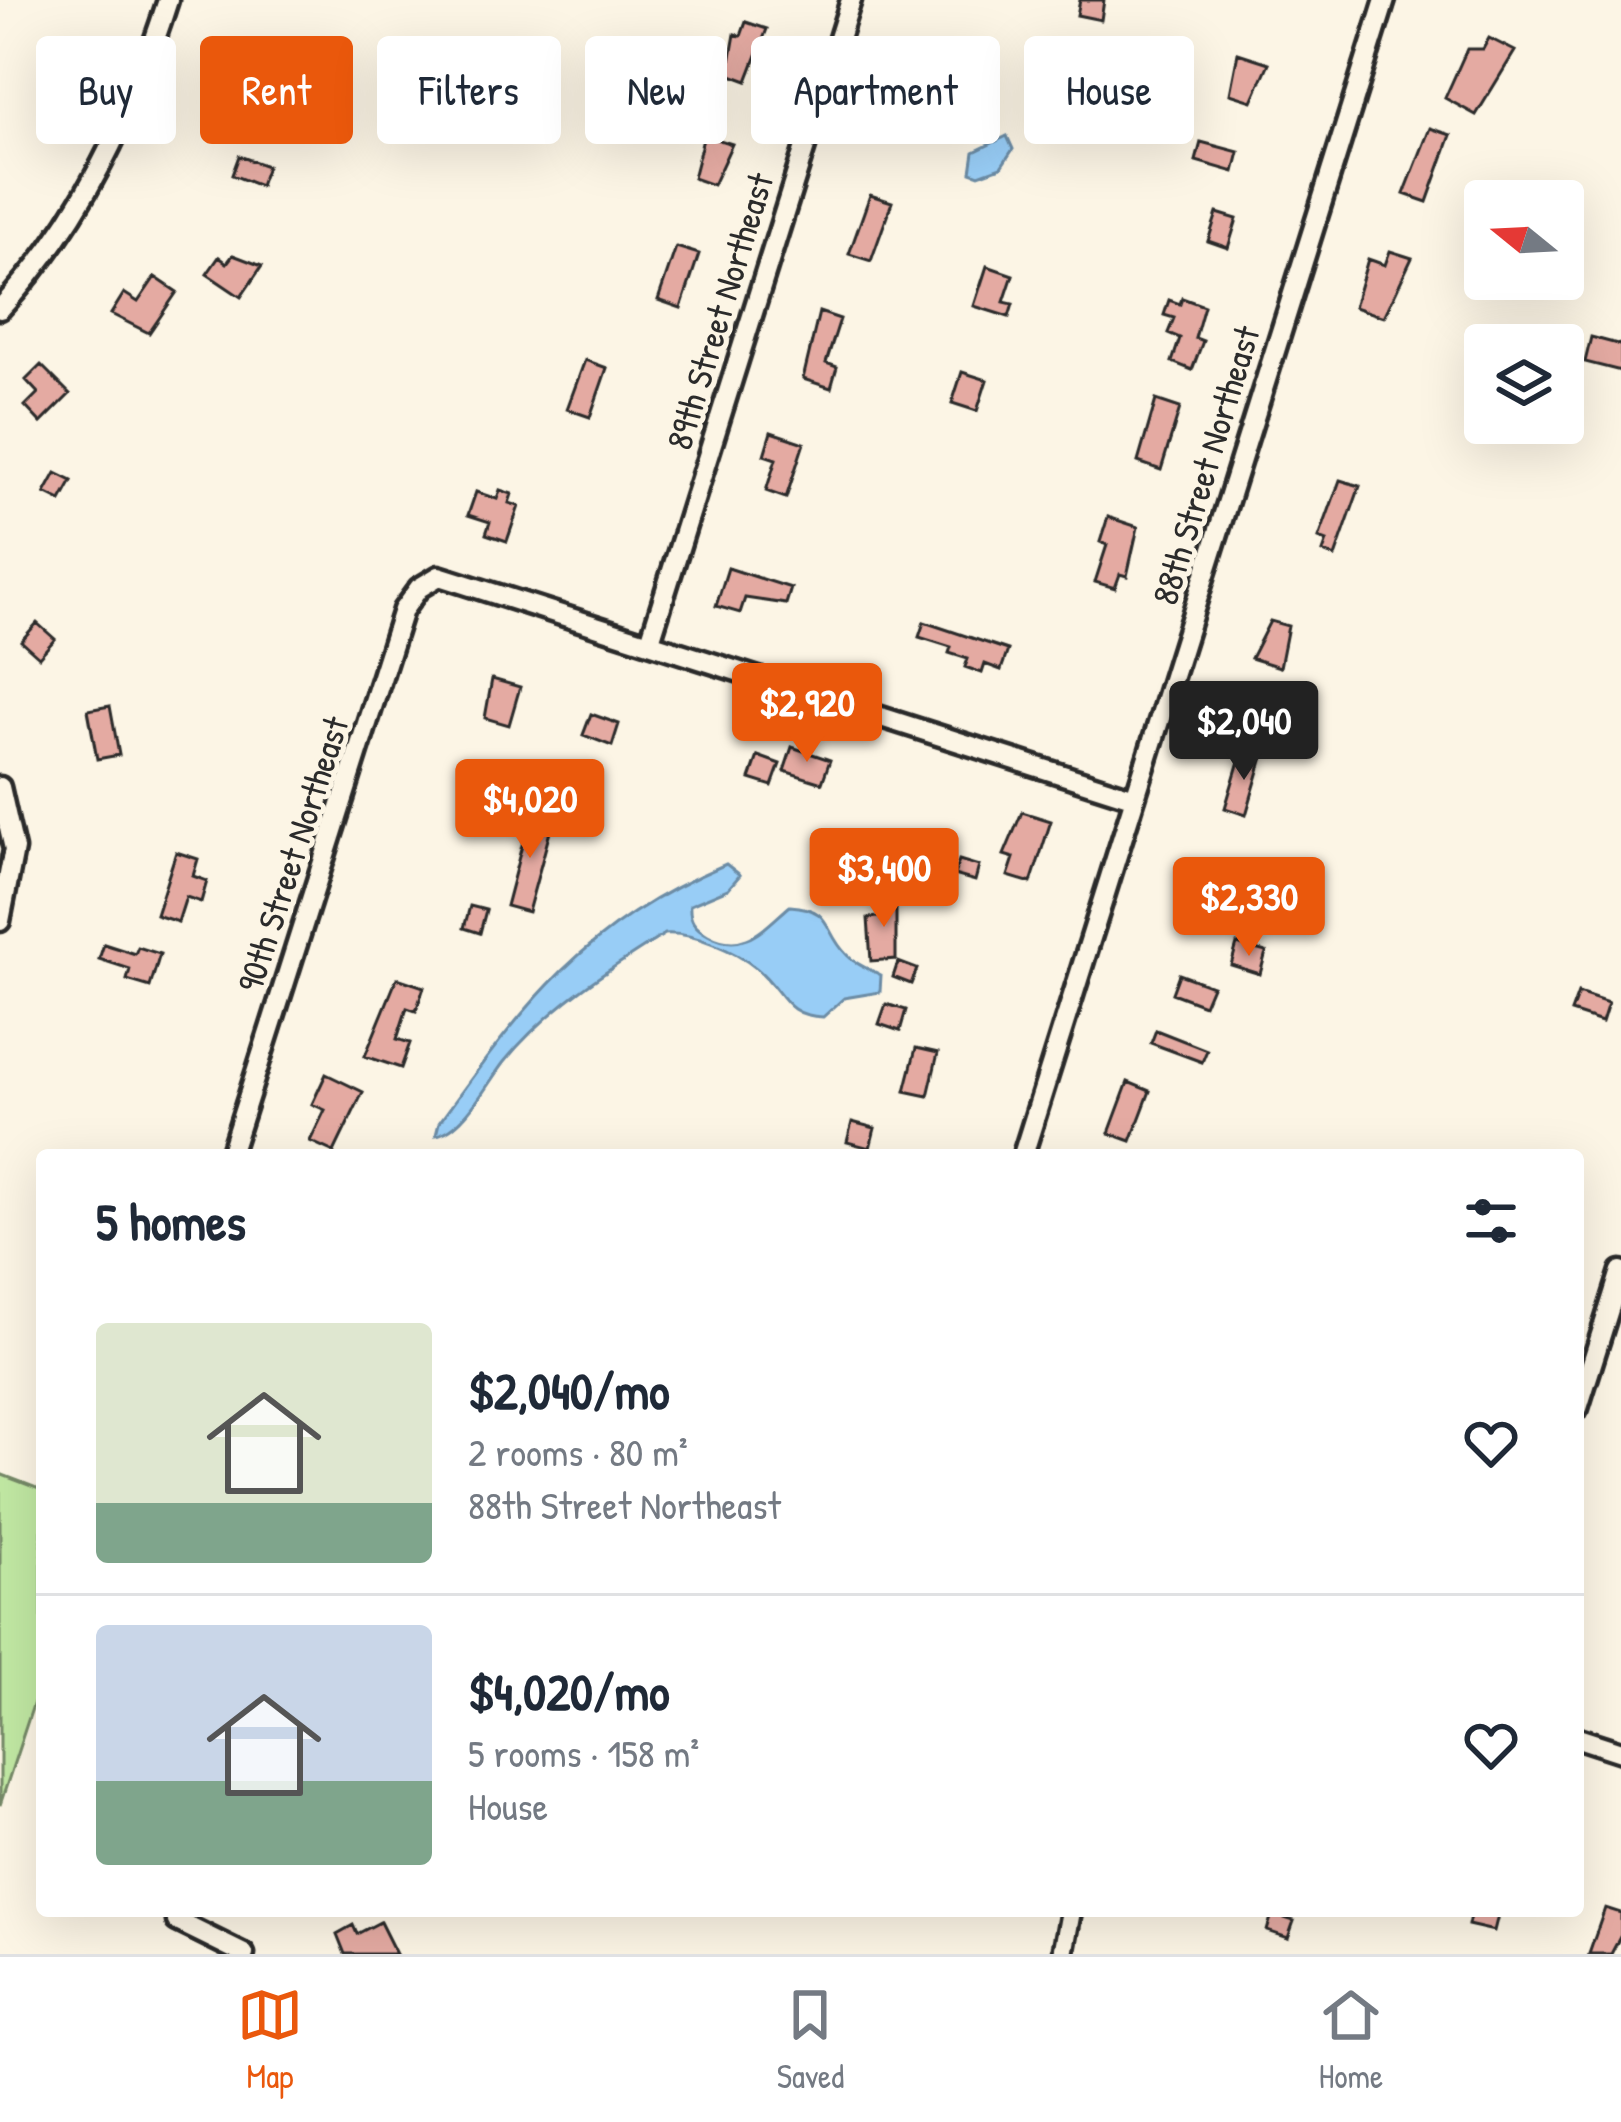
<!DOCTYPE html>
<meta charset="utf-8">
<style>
body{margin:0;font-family:"Patrick Hand",sans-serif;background:#f2f2f3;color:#1f2937;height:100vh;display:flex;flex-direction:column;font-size:45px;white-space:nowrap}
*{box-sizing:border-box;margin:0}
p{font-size:39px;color:#747a83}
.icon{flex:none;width:66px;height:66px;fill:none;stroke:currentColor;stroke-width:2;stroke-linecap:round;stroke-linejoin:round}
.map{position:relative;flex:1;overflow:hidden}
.sheet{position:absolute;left:36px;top:1149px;width:1548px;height:768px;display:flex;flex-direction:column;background:#fff;border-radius:12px;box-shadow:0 12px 48px #0002}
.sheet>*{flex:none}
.guide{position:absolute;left:36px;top:36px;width:1551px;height:108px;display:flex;gap:24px}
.needle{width:78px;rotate:288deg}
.fabs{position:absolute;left:1464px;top:180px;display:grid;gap:24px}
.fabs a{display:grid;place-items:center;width:120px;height:120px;border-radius:12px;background:#fff;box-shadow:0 12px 48px #0002;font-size:60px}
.price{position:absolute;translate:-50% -102px;padding:0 27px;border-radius:12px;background:#ea580c;color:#fff;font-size:39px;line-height:78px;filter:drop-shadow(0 3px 6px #0008)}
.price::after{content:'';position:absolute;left:50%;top:72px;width:36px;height:27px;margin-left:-18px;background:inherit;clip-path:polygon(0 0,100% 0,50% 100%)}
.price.on{background:#222;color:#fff}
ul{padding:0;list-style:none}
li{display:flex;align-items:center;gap:36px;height:300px;padding:0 60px}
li+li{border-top:3px solid #e0e1e3}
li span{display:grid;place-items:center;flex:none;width:336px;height:240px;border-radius:12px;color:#555}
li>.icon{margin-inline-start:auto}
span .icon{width:144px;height:144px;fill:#fffc;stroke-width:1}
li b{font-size:51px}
h2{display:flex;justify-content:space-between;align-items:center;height:144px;padding:0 60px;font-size:51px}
.tag{padding:0 42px;border-radius:12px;background:#fff;box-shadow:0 12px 48px #0002;font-size:42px;line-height:108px}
.tag.on{background:#ea580c;color:#fff}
.dock{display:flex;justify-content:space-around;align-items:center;height:168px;border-top:3px solid #e0e1e3;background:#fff;font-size:33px;color:#747a83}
.dock a{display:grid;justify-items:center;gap:6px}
.dock .on{color:#ea580c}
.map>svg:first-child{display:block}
</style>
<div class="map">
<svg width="1621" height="1954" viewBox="0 0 1621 1954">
<rect width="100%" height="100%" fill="#fcf5e5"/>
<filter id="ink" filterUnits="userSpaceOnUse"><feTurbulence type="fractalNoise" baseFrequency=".00833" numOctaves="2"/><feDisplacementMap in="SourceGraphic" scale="24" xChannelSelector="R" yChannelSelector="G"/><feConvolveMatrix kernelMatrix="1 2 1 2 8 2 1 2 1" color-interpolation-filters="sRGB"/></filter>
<g filter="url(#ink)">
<path fill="#c1e8a3" stroke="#768a67" stroke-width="3" d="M0,1474L42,1490V1678L0,1805Z"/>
<path fill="#98cdf6" stroke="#6c8ca5" stroke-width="3" d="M1007,136L1013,149L1001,167L979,175L971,172L974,152Z
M726,864L740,875L728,889L690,905C689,920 694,927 708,935C744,955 764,928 790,906C834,909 822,930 847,955C856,965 869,969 881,975L880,992L844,998L823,1017C782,1016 784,990 756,968C735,951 693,932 665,934C606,971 549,1007 504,1062C487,1084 463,1131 436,1135L439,1123C526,1002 585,924 726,864Z"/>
<path fill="#e4aaa2" stroke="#2b2b2b" stroke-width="3" d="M1080,0H1104L1101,20L1077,15Z
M746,22L767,29L747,81L728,74L735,34L741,36Z
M1489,38L1515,51L1476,115L1445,98L1467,49H1483Z
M232,53L256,62L235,122L211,114Z
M1238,53L1269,63L1252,101L1230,94Z
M905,78L959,95L955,109L944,105L938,124L917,117L914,125L888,117Z
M1084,104L1141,120L1135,139L1078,123Z
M1430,128L1451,135L1427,202L1404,194Z
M704,135L732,144L713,185L693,178Z
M1201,142L1239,152L1234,172L1196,161Z
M239,156L267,166L260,186L232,175Z
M870,195L892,202L871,261L849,254Z
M1217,213L1237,219L1228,248L1208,241Z
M676,247L699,254L681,308L658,300Z
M1390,251L1412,258L1384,317L1354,307L1368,259L1385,265Z
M233,255L262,266L241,297L207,274L219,257L227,263Z
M987,266L1013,275L1004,302L1013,304L1009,317L974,306Z
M155,277L177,292L149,333L111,314L124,293L138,302Z
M1182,298L1204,306L1195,338L1203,341L1192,370L1172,362L1180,338L1168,333L1174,318L1164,315L1169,300L1180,304Z
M819,312L840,319L826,363L837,367L831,388L803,379Z
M1591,337L1621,345V371L1585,362Z
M585,360L607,368L590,417L567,409Z
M41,365L70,394L41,423L25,406L38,393L26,380Z
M962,372L987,380L977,411L952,403Z
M1156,400L1180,408L1161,470L1138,462Z
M771,432L804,443L786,498L766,491L776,459L764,455Z
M56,473L72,481L61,501L45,493Z
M1340,480L1360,486L1335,557L1323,552L1327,541L1319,538Z
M500,490L512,494L509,503L519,506L507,541L486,534L490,522L468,515L476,492L497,499Z
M1108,517L1138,527L1127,576L1120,574L1115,588L1095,582L1107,545L1100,542Z
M728,568L791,588L786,604L745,598L740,613L716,606Z
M1270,621L1288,626L1280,667L1251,658Z
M924,622L1008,650L1001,670L985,664L982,673L965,667L968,659L949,653L951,647L919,637Z
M37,623L55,639L39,657L21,641Z
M492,679L520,687L509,725L485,718Z
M110,706L119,755L97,759L88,710Z
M591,714L619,724L612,746L583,735Z
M792,747L830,760L822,783L784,771Z
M1242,751L1263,757L1246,815L1225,808Z
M758,756L780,764L772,786L750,779Z
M531,811L554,817L528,912L506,906Z
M1022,812L1051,821L1031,883L1008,876L1014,858L1004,855Z
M176,852L198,859L193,876L207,881L201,902L186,897L178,922L156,915Z
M959,860L979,866L975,881L954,875Z
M1229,863L1258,872L1242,928L1213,920Z
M896,894V959L871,961L868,918L879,917L878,895Z
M470,906L486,910L480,933L464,928Z
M104,944L135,954L138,947L160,954L150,987L127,980L130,969L99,959Z
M1237,944L1266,952L1260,974L1231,965Z
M898,962L917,969L911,984L893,977Z
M1179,974L1212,986L1204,1005L1172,993Z
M397,978L424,987L416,1011L407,1008L397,1039L410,1043L401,1068L365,1056Z
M1578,993L1608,1003L1602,1022L1571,1012Z
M886,1004L906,1010L900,1031L879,1024Z
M1156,1030L1207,1050L1202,1062L1151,1043Z
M916,1048L938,1053L928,1096L905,1091Z
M326,1074L363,1092L334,1152L310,1141L325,1110L312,1104Z
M1128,1082L1150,1091L1131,1141L1109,1133Z
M852,1122L875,1128L870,1148L847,1142Z
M1605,1908L1621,1913V1935L1611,1954H1589Z
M1471,1911H1499L1494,1931L1468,1925Z
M1272,1914L1294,1921L1288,1938L1267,1931Z
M380,1922L396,1954H345L337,1934L353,1925L357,1934Z"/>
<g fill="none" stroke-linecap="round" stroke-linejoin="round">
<g stroke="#2b2b2b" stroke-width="27">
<path id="minor" d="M0,309C82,221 132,114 168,0
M650,641L851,0
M0,787L14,849L0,921
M230,1155L403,610L419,588L439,576L1135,798
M1023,1155L1385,0
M1578,1408L1621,1271
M1578,1738L1621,1752
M177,1921L244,1954
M1063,1954L1071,1911"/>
</g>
<use href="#minor" stroke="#fcf5e5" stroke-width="18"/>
</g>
</g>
<g text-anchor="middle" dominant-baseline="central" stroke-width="10" stroke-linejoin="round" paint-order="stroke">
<g font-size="36" fill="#2b2b2b" stroke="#fcf5e5">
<text transform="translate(719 311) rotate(-73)">89th Street Northeast</text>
<text transform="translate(1205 465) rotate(-73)">88th Street Northeast</text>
<text transform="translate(292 854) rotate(-72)">90th Street Northeast</text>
</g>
</g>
</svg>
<div class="fabs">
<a><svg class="needle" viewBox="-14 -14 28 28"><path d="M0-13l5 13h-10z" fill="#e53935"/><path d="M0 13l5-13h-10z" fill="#747a83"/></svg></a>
<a><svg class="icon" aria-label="layers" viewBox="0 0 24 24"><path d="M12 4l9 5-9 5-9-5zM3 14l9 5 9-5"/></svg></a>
</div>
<b class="price" style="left:807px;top:765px">$2,920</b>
<b class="price on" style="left:1244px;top:783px">$2,040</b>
<b class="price" style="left:530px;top:861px">$4,020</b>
<b class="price" style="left:884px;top:930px">$3,400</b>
<b class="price" style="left:1249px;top:959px">$2,330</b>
<div class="guide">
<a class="tag">Buy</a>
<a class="tag on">Rent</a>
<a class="tag">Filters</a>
<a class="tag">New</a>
<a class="tag">Apartment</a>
<a class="tag">House</a>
</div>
<section class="sheet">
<h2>5 homes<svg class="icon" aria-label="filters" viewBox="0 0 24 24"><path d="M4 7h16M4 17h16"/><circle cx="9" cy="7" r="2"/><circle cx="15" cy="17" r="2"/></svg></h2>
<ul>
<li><span style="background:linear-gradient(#dfe7d0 75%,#7fa58c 0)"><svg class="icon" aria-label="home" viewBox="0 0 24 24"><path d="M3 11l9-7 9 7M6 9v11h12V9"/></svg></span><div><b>$2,040/mo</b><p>2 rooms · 80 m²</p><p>88th Street Northeast</p></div><svg class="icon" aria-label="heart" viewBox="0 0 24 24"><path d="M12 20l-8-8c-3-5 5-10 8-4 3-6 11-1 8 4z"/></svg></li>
<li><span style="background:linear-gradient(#c9d6e8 65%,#7fa58c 0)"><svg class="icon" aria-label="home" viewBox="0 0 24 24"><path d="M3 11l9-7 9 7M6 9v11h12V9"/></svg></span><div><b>$4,020/mo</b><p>5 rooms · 158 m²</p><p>House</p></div><svg class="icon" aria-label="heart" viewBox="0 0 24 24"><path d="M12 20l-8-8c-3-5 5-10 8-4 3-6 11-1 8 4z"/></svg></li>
</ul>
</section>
</div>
<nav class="dock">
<a class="on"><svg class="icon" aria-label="map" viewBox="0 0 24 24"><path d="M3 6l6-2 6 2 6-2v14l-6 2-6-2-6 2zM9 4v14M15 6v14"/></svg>Map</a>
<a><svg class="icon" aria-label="saved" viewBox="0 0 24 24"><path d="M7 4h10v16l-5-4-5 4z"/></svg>Saved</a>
<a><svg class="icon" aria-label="home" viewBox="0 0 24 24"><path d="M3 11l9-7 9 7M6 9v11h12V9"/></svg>Home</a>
</nav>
